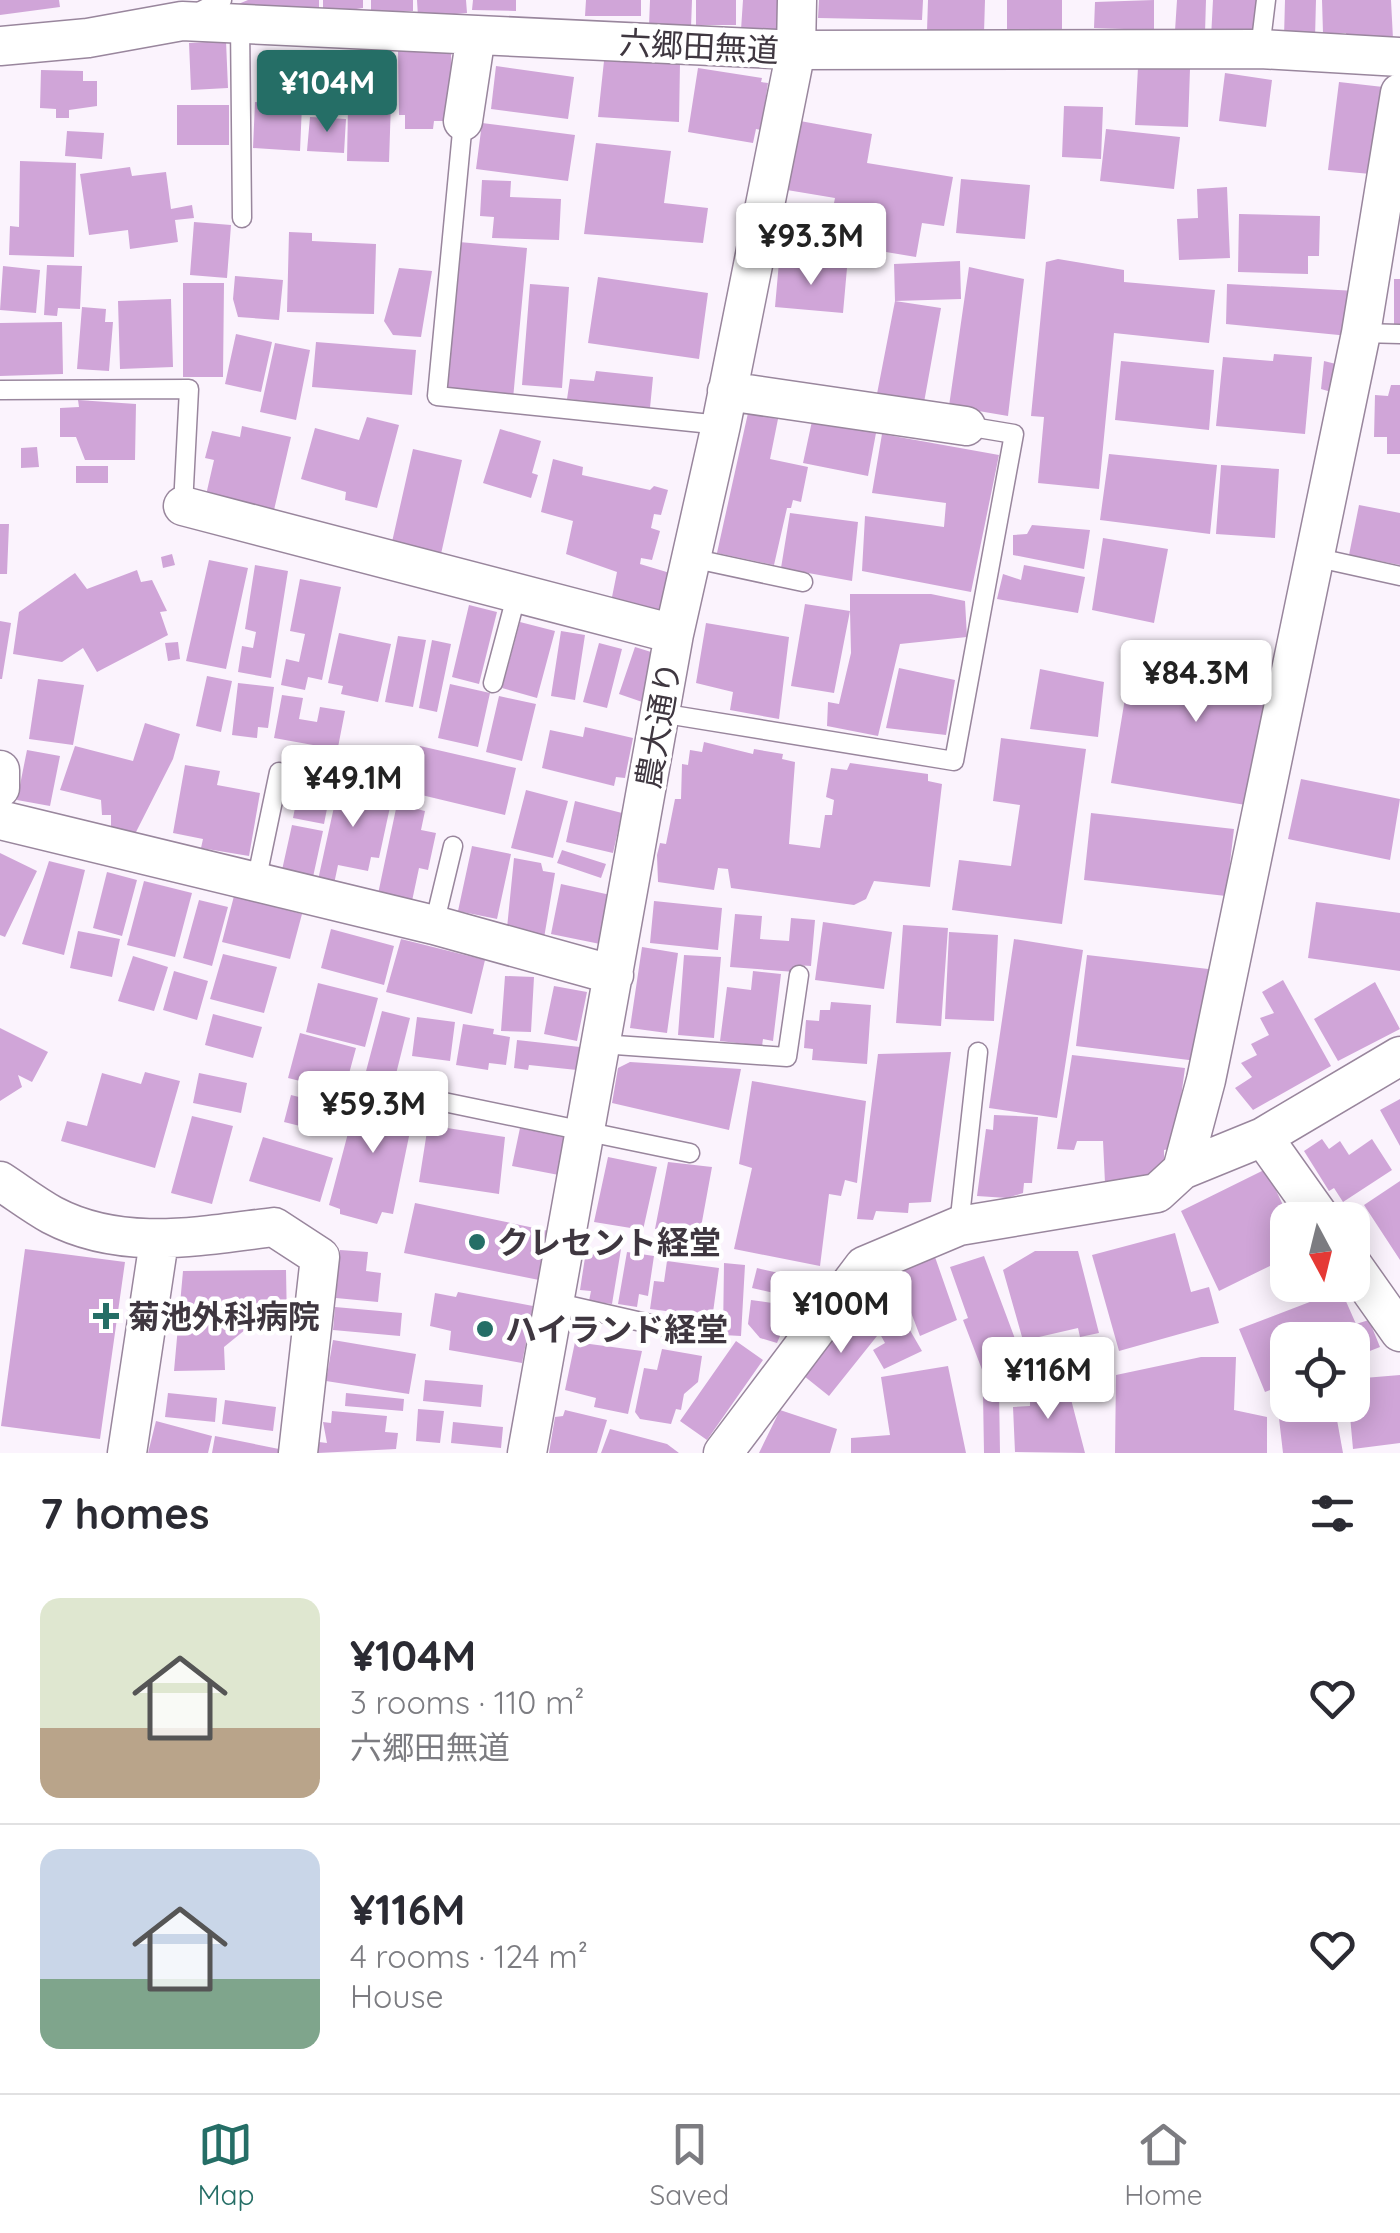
<!DOCTYPE html>
<meta charset="utf-8">
<style>
body{margin:0;font-family:Quicksand,"Noto Sans JP",sans-serif;background:#f7f7f7;color:#2b2b33;height:100vh;display:flex;flex-direction:column;font-size:38px;white-space:nowrap}
*{box-sizing:border-box;margin:0}
p{font-size:32px;color:#7c7c81}
.icon{flex:none;width:55px;height:55px;fill:none;stroke:currentColor;stroke-width:2;stroke-linecap:round;stroke-linejoin:round}
.map{position:relative;height:1453px;overflow:hidden}
.side{display:flex;flex-direction:column;background:#fff;flex:1}
.side>*{flex:none}
.needle{width:65px;rotate:173deg}
.buttons{position:absolute;left:1270px;top:1202px;display:grid;gap:20px}
.buttons a{display:grid;place-items:center;width:100px;height:100px;border-radius:20px;background:#fff;box-shadow:0 5px 25px #0003;font-size:50px}
.price{position:absolute;translate:-50% -85px;padding:0 22px;border-radius:10px;background:#fff;color:#222;font-size:32px;line-height:65px;filter:drop-shadow(0 2px 5px #0008)}
.price::after{content:'';position:absolute;left:50%;top:60px;width:30px;height:22px;margin-left:-15px;background:inherit;clip-path:polygon(0 0,100% 0,50% 100%)}
.price.current{background:#256e66;color:#fff}
ul{padding:0;list-style:none}
li{display:flex;align-items:center;gap:30px;height:250px;padding:0 40px}
li+li{border-top:2px solid #e1e1e2}
li span{display:grid;place-items:center;flex:none;width:280px;height:200px;border-radius:20px;color:#555}
li>.icon{margin-inline-start:auto}
span .icon{width:120px;height:120px;fill:#fffc;stroke-width:1}
li b{font-size:42px}
h2{display:flex;justify-content:space-between;align-items:center;height:120px;padding:0 40px;font-size:42px}
.tab-bar{display:flex;justify-content:space-around;align-items:center;height:140px;border-top:2px solid #e1e1e2;background:#fff;font-size:28px;color:#7c7c81}
.tab-bar a{display:grid;justify-items:center;gap:5px}
.tab-bar .current{color:#256e66}
.map>svg:first-child{display:block}
</style>
<div class="map">
<svg width="1400" height="1453" viewBox="0 0 1400 1453">
<rect width="100%" height="100%" fill="#fbf3fd"/>
<path fill="#d0a5d8" d="M0,0H59L60,7L0,15Z
M248,0H319V16L236,5Z
M323,0H363V8L323,14Z
M371,0H413V11L371,12Z
M417,0H466L467,13L418,17Z
M473,0H516V11L472,10Z
M586,0H641V16H585Z
M650,0H692L691,28L649,26Z
M696,0H736V25H696Z
M743,0H781L779,33L741,30Z
M819,0H923L922,20L818,18Z
M928,0H985L984,33L927,31Z
M1007,0H1062V30L1007,29Z
M1154,0V30L1094,28L1095,2Z
M1177,0H1206L1205,33L1175,31Z
M1213,0H1257L1255,40L1211,38Z
M1285,0H1316L1315,38L1284,37Z
M1322,0H1391L1393,39L1346,40V33H1323Z
M226,41L228,88L191,90L189,43Z
M451,50L452,121H434L433,129H405V115H399L398,51Z
M604,61L680,63L679,122L598,117Z
M496,66L574,77L568,119L491,109Z
M1138,67L1190,69L1188,127L1135,125Z
M698,68L762,78L761,82L768,83L761,130L756,129L753,143L688,132Z
M41,70L83,71V81H97V106L69,110V118H56V109L40,108Z
M374,71L392,72L389,162L347,161L348,108L372,109Z
M1225,73L1272,80L1266,127L1219,121Z
M1339,82L1392,88L1381,175L1328,170Z
M255,102L302,105L300,151L253,148Z
M177,105H229V145H177Z
M1064,106L1103,107L1101,159L1062,157Z
M310,117L346,119L344,153L307,151Z
M800,121L872,134L867,163L953,177L944,226L922,223L916,257L838,244L842,220L831,218L835,198L787,190Z
M482,123L575,135L568,181L476,169Z
M1106,129L1180,137L1174,189L1100,181Z
M67,131L104,133L102,159L65,156Z
M596,143L671,151L664,203L708,208L703,243L584,234Z
M20,161L76,163L74,257L9,255L10,226L19,227Z
M130,167L132,176L166,172L171,209L192,205L194,218L175,220L178,242L130,249L128,230L89,235L80,174Z
M961,179L1030,185L1025,239L956,233Z
M482,180L511,181L510,197L561,199L559,240L492,238L494,217L480,216Z
M1227,187L1230,258L1179,260L1177,219L1198,218L1197,189Z
M1239,214L1320,216L1319,256H1308V274L1238,272Z
M194,222L231,225L227,278L190,275Z
M787,231L836,234L834,254L786,251Z
M289,232L312,233V241L376,244L374,314L287,312Z
M459,242L527,248L513,399L444,392Z
M1058,259L1124,270V282L1215,290L1209,343L1114,333L1099,489L1038,483L1044,417L1031,416L1046,262Z
M960,261L961,299L895,301L941,308L923,408L876,399L895,301L894,264Z
M779,262L847,268L843,313L775,307Z
M47,265L82,266L80,309L58,308L57,316L44,315Z
M3,266L40,270L36,313L0,310Z
M969,267L1024,279L1008,416L949,406Z
M399,268L432,271L421,337L393,335L384,321Z
M235,276L283,280L279,320L238,317L233,299Z
M598,277L708,293L699,359L588,343Z
M1394,279H1400V324L1394,325Z
M183,283H224L223,377H183Z
M530,284L569,287L562,388L522,385Z
M1227,284L1356,291L1349,336L1226,324Z
M171,299L173,367L120,369L118,301Z
M82,307L106,309L105,322H113L109,371L77,369Z
M62,322L63,374L0,376V323Z
M236,334L272,342L261,392L225,384Z
M316,342L416,350L412,395L312,387Z
M275,343L310,350L296,420L260,412Z
M1274,354L1312,357L1305,434L1216,426L1223,357L1273,361Z
M1121,361L1214,370L1209,430L1115,420Z
M1324,361L1344,366L1338,394L1321,389Z
M596,371L653,377L650,408L567,399L570,379L594,381Z
M1391,385H1400V454H1387V437H1374L1375,395L1388,396Z
M78,400L136,404L135,460H85L76,437H60V408L79,407Z
M748,413L778,419L770,459L808,467L801,502L793,500L791,508H787L774,565L717,553Z
M367,417L399,425L377,508L345,500L346,492L301,479L315,428L359,440Z
M812,421L876,433L868,476L803,463Z
M242,426L291,437L274,510L206,495L214,460L205,458L212,431L240,437Z
M500,429L541,441L532,473L538,475L531,498L483,483Z
M882,434L999,455L971,592L862,571L865,516L944,527L946,503L872,493Z
M37,447L39,467L21,468V448Z
M413,449L462,460L441,554L392,542Z
M1109,454L1217,465L1210,534L1100,520Z
M553,459L583,467L582,475L650,490L654,486L668,490L661,515L654,514L651,528L660,531L652,560L641,558L640,564L670,573L659,618L610,607L617,572L566,554L573,521L541,512Z
M1221,465L1279,469L1275,538L1216,534Z
M76,466H108V483H76Z
M1359,505L1400,513V565L1349,555Z
M790,513L858,522L852,581L781,568Z
M0,524H9L7,574H0Z
M1032,525L1090,530L1084,569L1013,555V535L1027,534Z
M1103,538L1168,549L1154,623L1092,610Z
M172,554L175,565L163,568L161,557Z
M209,560L248,568L226,669L186,661Z
M255,565L288,571L271,678L238,672L242,646L253,648L256,632L245,629Z
M1024,565L1085,577L1078,613L997,599L1003,574L1021,580Z
M137,570L141,582L152,580L167,611L160,612L168,635L97,672L83,648L62,662L13,654L19,612L75,573L87,589Z
M300,579L341,587L322,680L308,677L305,690L281,685L286,659L299,662L305,634L290,631Z
M850,594H931L965,601L967,637L900,644L878,736L827,726L828,702L839,704L851,653L850,611L834,693L791,686L805,604L850,611Z
M469,605L497,612L479,684L452,677Z
M0,621L11,623L2,679H0Z
M520,622L555,631L537,698L502,688Z
M706,623L789,637L779,719L730,710L733,692L696,683Z
M561,631L585,635L575,700L551,696Z
M339,633L391,644L378,702L341,694L343,686L328,683Z
M398,636L426,640L413,707L385,702Z
M432,640L451,644L437,712L419,708Z
M178,642L180,659L168,661L165,643Z
M599,643L622,649L607,708L583,702Z
M1134,644L1281,667L1258,807L1111,783Z
M635,647L664,656L648,704L619,694Z
M899,668L955,680L946,735L886,728Z
M1040,669L1104,682L1098,737L1030,729Z
M207,676L232,681L221,732L196,726Z
M38,679L84,685L73,745L29,739Z
M238,683L274,687L268,728L258,727L257,738L232,735Z
M450,684L490,693L478,747L438,738Z
M282,695L303,698L299,719L317,722L320,707L345,711L334,768L310,765L313,745L274,738Z
M499,696L536,704L522,761L486,752Z
M145,723L180,734L173,759L135,834L111,828V815H102L101,800L60,790L75,746L133,761Z
M585,727L633,738L625,778L616,777L614,786L542,768L550,730L583,737Z
M1001,738L1086,749L1062,924L952,910L959,860L1011,866L1020,805L993,801Z
M704,742L753,754L754,749L783,754L782,759L795,762L789,844L820,848L825,815H832L834,800L826,797L831,768L847,770L850,763L928,774V781L942,784L930,887L874,881L866,899L854,905L731,888L728,869L718,868L714,890L658,882L657,855L660,843L666,844L675,799H681L682,764L688,765L690,750L702,752Z
M420,746L516,768L505,815L409,792Z
M27,750L60,756L50,806L17,800Z
M185,765L220,771L217,785L260,793L249,856L201,848L203,839L173,833Z
M302,772L333,778L324,824L293,818Z
M341,775L370,781L365,801L390,807L379,858L371,857L368,871L338,865L334,884L318,880Z
M1301,779L1400,799L1390,860L1288,839Z
M526,790L568,801L553,858L511,848Z
M575,801L622,813L613,853L566,842Z
M397,804L425,811L421,830L436,833L428,870L419,868L412,901L378,894Z
M1091,813L1234,829L1226,896L1084,880Z
M292,825L323,831L313,877L282,870Z
M472,846L511,854L497,919L458,911Z
M562,850L606,864L601,878L557,863Z
M0,853L37,871L5,937L0,935Z
M514,858L541,863L543,871L555,873L544,938L507,928Z
M49,861L85,870L64,955L22,944Z
M107,872L137,880L122,936L93,928Z
M144,881L192,893L175,957L127,945Z
M561,884L615,896L605,945L551,934Z
M234,896L302,914L290,959L222,942Z
M199,900L228,907L212,966L183,958Z
M654,901L722,908L718,950L650,943Z
M1316,902L1400,913V971L1308,958Z
M735,914L762,916L760,939L789,941L791,918L815,920L811,966L796,965L795,972L730,967Z
M823,922L892,932L884,989L815,980Z
M903,925L948,928L941,1026L896,1023Z
M331,929L394,946L384,985L321,968Z
M78,931L120,939L112,977L70,968Z
M949,932L998,935L994,1021L945,1019Z
M401,939L485,960L472,1014L386,992Z
M1014,939L1083,950L1057,1118L989,1108Z
M642,947L678,953L667,1033L630,1028Z
M223,954L277,967L264,1013L210,999Z
M684,955L721,957L714,1038L678,1035Z
M1087,955L1217,970L1205,1062L1076,1046Z
M133,956L168,967L154,1011L118,1001Z
M174,971L208,981L197,1020L163,1010Z
M753,971L781,974L773,1041L763,1039L762,1046L720,1041L727,987L751,990Z
M505,976L534,977L531,1032L501,1031Z
M1283,980L1331,1066L1253,1110L1235,1088L1252,1077L1241,1063L1257,1055L1251,1044L1269,1035L1260,1018L1274,1013L1262,992Z
M1375,982L1400,1029L1338,1061L1314,1019Z
M318,983L378,998L365,1047L306,1032Z
M554,986L587,992L577,1041L544,1034Z
M831,1002L871,1005L867,1064L812,1060L813,1049L804,1048L806,1020L819,1021L820,1010H830Z
M382,1011L410,1018L394,1082L365,1075Z
M213,1014L262,1027L253,1058L205,1045Z
M417,1017L455,1022L450,1061L412,1056Z
M463,1024L494,1029L493,1034L510,1037L506,1065L489,1063L488,1070L456,1065Z
M0,1028L48,1052L32,1082L18,1075L22,1087L0,1101Z
M300,1033L356,1048L344,1092L288,1078Z
M517,1040L580,1047L577,1070L529,1065L528,1070L514,1068Z
M951,1052L931,1202L909,1203L908,1213L876,1211L873,1220L857,1219L878,1054Z
M1072,1055L1185,1068L1174,1148L1164,1150V1166L1144,1177L1105,1183L1103,1141H1077L1074,1150L1057,1149Z
M630,1062L741,1069L729,1130L612,1103L618,1068Z
M145,1072L180,1081L155,1168L61,1141L67,1121L87,1126L102,1073L141,1084Z
M199,1073L247,1083L241,1113L193,1103Z
M752,1081L866,1101L857,1183L845,1180L841,1196L829,1194L820,1266L734,1249L752,1168L739,1164Z
M361,1084L398,1094L414,1112L393,1214L382,1212L377,1224L340,1214V1209L329,1205Z
M291,1095L343,1108L336,1135L284,1122Z
M1400,1099V1146L1380,1110Z
M994,1115L1038,1117L1032,1183H1024L1023,1193L1007,1198L977,1196L986,1129L993,1130Z
M192,1116L233,1126L212,1204L171,1193Z
M428,1125L505,1137L499,1194L419,1182Z
M520,1128L572,1139L564,1176L512,1166Z
M263,1137L333,1158L320,1202L249,1181Z
M1322,1139L1329,1149L1340,1141L1349,1155L1372,1139L1392,1170L1343,1202L1334,1188L1329,1191L1304,1151Z
M608,1157L657,1167L643,1230L594,1222Z
M668,1162L712,1167L699,1238L655,1229Z
M1266,1169L1290,1220L1288,1257L1219,1291L1181,1211Z
M1400,1181V1260L1364,1205Z
M415,1203L549,1231L539,1280L404,1253Z
M1175,1233L1191,1292L1209,1287L1219,1323L1119,1351L1092,1255Z
M604,1246L621,1249L612,1304L589,1301L591,1291L580,1290L586,1251L603,1254Z
M25,1249L125,1262L100,1439L1,1426Z
M340,1250L368,1252L366,1271L381,1273L378,1302L336,1298Z
M1035,1251H1078L1099,1333L1080,1337L1078,1328L1039,1337L1041,1348L1026,1351L1003,1270Z
M627,1252L654,1256L648,1296L639,1294L637,1307L618,1304Z
M984,1256L1026,1368L986,1380L963,1320L968,1318L950,1267Z
M935,1257L957,1320L920,1336L895,1271Z
M667,1261L719,1268L712,1320L719,1321L717,1335L687,1331L689,1320L673,1319L674,1312L650,1309L654,1281L664,1282Z
M724,1263L745,1265L741,1336L723,1335Z
M757,1268L813,1281L809,1301L752,1288Z
M286,1270L287,1324L251,1325L224,1347L225,1370L174,1371L183,1271Z
M882,1282L922,1351L884,1369L873,1350L885,1343L859,1296Z
M1341,1290L1356,1324L1369,1320L1380,1347L1352,1358V1340H1288V1383L1265,1392L1239,1329Z
M458,1292L533,1306L522,1363L449,1350L451,1331L430,1326L435,1293L456,1297Z
M751,1300L793,1306L790,1330L783,1329L777,1343L760,1338L748,1324Z
M335,1307L402,1313L400,1336L333,1330Z
M852,1315L877,1336L829,1396L804,1376Z
M333,1340L416,1354L409,1394L326,1381Z
M736,1341L763,1360L707,1440L680,1421Z
M575,1342L642,1351L628,1414L594,1407L596,1398L565,1390Z
M662,1349L702,1356L698,1382L684,1394L681,1410L676,1409L671,1424L640,1419L635,1412L644,1368L657,1370Z
M1201,1357H1236L1234,1410L1267,1417V1453H1115L1116,1375Z
M948,1366L966,1453H851V1438L890,1435L881,1377Z
M1400,1375V1443L1353,1449L1349,1405H1352V1379Z
M1056,1377L1059,1385L1067,1384L1085,1453L1015,1452L1013,1407L1030,1406V1393Z
M425,1380L483,1385L481,1407L423,1401Z
M999,1390L1000,1453H984L983,1394Z
M168,1393L217,1398L215,1422L165,1417Z
M346,1393L404,1399L403,1411L345,1406Z
M225,1400L276,1407L273,1431L222,1424Z
M1288,1400V1405H1311L1312,1412L1335,1409L1343,1453H1283L1277,1401Z
M418,1409L444,1411L440,1443L416,1441Z
M565,1410L607,1420L597,1453H549L555,1417L563,1416Z
M780,1410L837,1429L830,1453H759Z
M332,1411L387,1416L385,1432L398,1433L396,1449L318,1453L319,1442L327,1443L323,1422L331,1423Z
M156,1421L212,1436L208,1453H148Z
M453,1422L503,1427L501,1448L451,1443Z
M610,1429L667,1444L679,1453H601Z
M215,1436L289,1451V1453H212Z"/>
<g fill="none" stroke-linecap="round" stroke-linejoin="round">
<g stroke="#99869d" stroke-width="21">
<path id="service" d="M195,14L222,0
M240,23L242,218
M1260,49L1266,0
M463,121L437,396L721,425
M1361,333L1400,334
M0,390L189,389L183,506
M1314,557L1400,576
M691,558L803,582
M493,683L517,593
M660,713L954,761L1014,434L966,426
M256,882L279,772
M434,925L453,846
M601,1044L787,1057L799,975
M439,1101L690,1153
M959,1226L978,1052
M554,1302L668,1328"/>
</g>
<g stroke="#99869d" stroke-width="41">
<path id="minor" d="M0,46L88,38L182,21L796,50L1260,49L1400,57
M463,121L476,35
M727,391L966,426
M183,506L674,634
M0,770V788
M0,820L434,925L614,975
M1263,1137L1322,1220
M1182,1170L1206,1080L1361,333L1400,93
M0,1181C17,1192 34,1205 52,1215C122,1252 200,1236 274,1227L320,1257L298,1453
M1352,1264L1400,1332
M127,1453L159,1241
M527,1453L674,634L721,425L796,50L797,0
M723,1453L864,1266L959,1226L1157,1193L1182,1170L1263,1137L1400,1056"/>
</g>
<use href="#service" stroke="#fff" stroke-width="18"/>
<use href="#minor" stroke="#fff" stroke-width="38"/>
</g>
<g fill="#256e66" stroke="#fff" stroke-width="4">
<circle cx="477" cy="1242" r="10"/>
<path d="M101 1301h10v10h10v10h-10v10h-10v-10h-10v-10h10z"/>
<circle cx="485" cy="1329" r="10"/>
</g>
<g text-anchor="middle" dominant-baseline="central" stroke-width="9" stroke-linejoin="round" paint-order="stroke">
<g font-size="32" fill="#3f3740" stroke="#fff">
<text transform="translate(699 46) rotate(3)">六郷田無道</text>
<text transform="translate(658 725) rotate(-80)">農大通り</text>
</g>
<g font-size="32" font-weight="bold" fill="#3f3740" stroke="#fff" text-anchor="start">
<text x="497" y="1242">クレセント経堂</text>
<text x="128" y="1316">菊池外科病院</text>
<text x="505" y="1329">ハイランド経堂</text>
</g>
</g>
</svg>
<div class="buttons">
<a><svg class="needle" viewBox="-14 -14 28 28"><path d="M0-13l5 13h-10z" fill="#e53935"/><path d="M0 13l5-13h-10z" fill="#7c7c81"/></svg></a>
<a><svg class="icon" aria-label="locate" viewBox="0 0 24 24"><circle cx="12" cy="12" r="6"/><path d="M12 2v4M12 18v4M2 12h4M18 12h4"/></svg></a>
</div>
<b class="price current" style="left:327px;top:135px">¥104M</b>
<b class="price" style="left:811px;top:288px">¥93.3M</b>
<b class="price" style="left:1196px;top:725px">¥84.3M</b>
<b class="price" style="left:353px;top:830px">¥49.1M</b>
<b class="price" style="left:373px;top:1156px">¥59.3M</b>
<b class="price" style="left:841px;top:1356px">¥100M</b>
<b class="price" style="left:1048px;top:1422px">¥116M</b>
</div>
<section class="side">
<h2>7 homes<svg class="icon" aria-label="filters" viewBox="0 0 24 24"><path d="M4 7h16M4 17h16"/><circle cx="9" cy="7" r="2"/><circle cx="15" cy="17" r="2"/></svg></h2>
<ul>
<li><span style="background:linear-gradient(#dfe7d0 65%,#b9a48a 0)"><svg class="icon" aria-label="home" viewBox="0 0 24 24"><path d="M3 11l9-7 9 7M6 9v11h12V9"/></svg></span><div><b>¥104M</b><p>3 rooms · 110 m²</p><p>六郷田無道</p></div><svg class="icon" aria-label="heart" viewBox="0 0 24 24"><path d="M12 20l-8-8c-3-5 5-10 8-4 3-6 11-1 8 4z"/></svg></li>
<li><span style="background:linear-gradient(#c9d6e8 65%,#7fa58c 0)"><svg class="icon" aria-label="home" viewBox="0 0 24 24"><path d="M3 11l9-7 9 7M6 9v11h12V9"/></svg></span><div><b>¥116M</b><p>4 rooms · 124 m²</p><p>House</p></div><svg class="icon" aria-label="heart" viewBox="0 0 24 24"><path d="M12 20l-8-8c-3-5 5-10 8-4 3-6 11-1 8 4z"/></svg></li>
</ul>
</section>
<nav class="tab-bar">
<a class="current"><svg class="icon" aria-label="map" viewBox="0 0 24 24"><path d="M3 6l6-2 6 2 6-2v14l-6 2-6-2-6 2zM9 4v14M15 6v14"/></svg>Map</a>
<a><svg class="icon" aria-label="saved" viewBox="0 0 24 24"><path d="M7 4h10v16l-5-4-5 4z"/></svg>Saved</a>
<a><svg class="icon" aria-label="home" viewBox="0 0 24 24"><path d="M3 11l9-7 9 7M6 9v11h12V9"/></svg>Home</a>
</nav>
